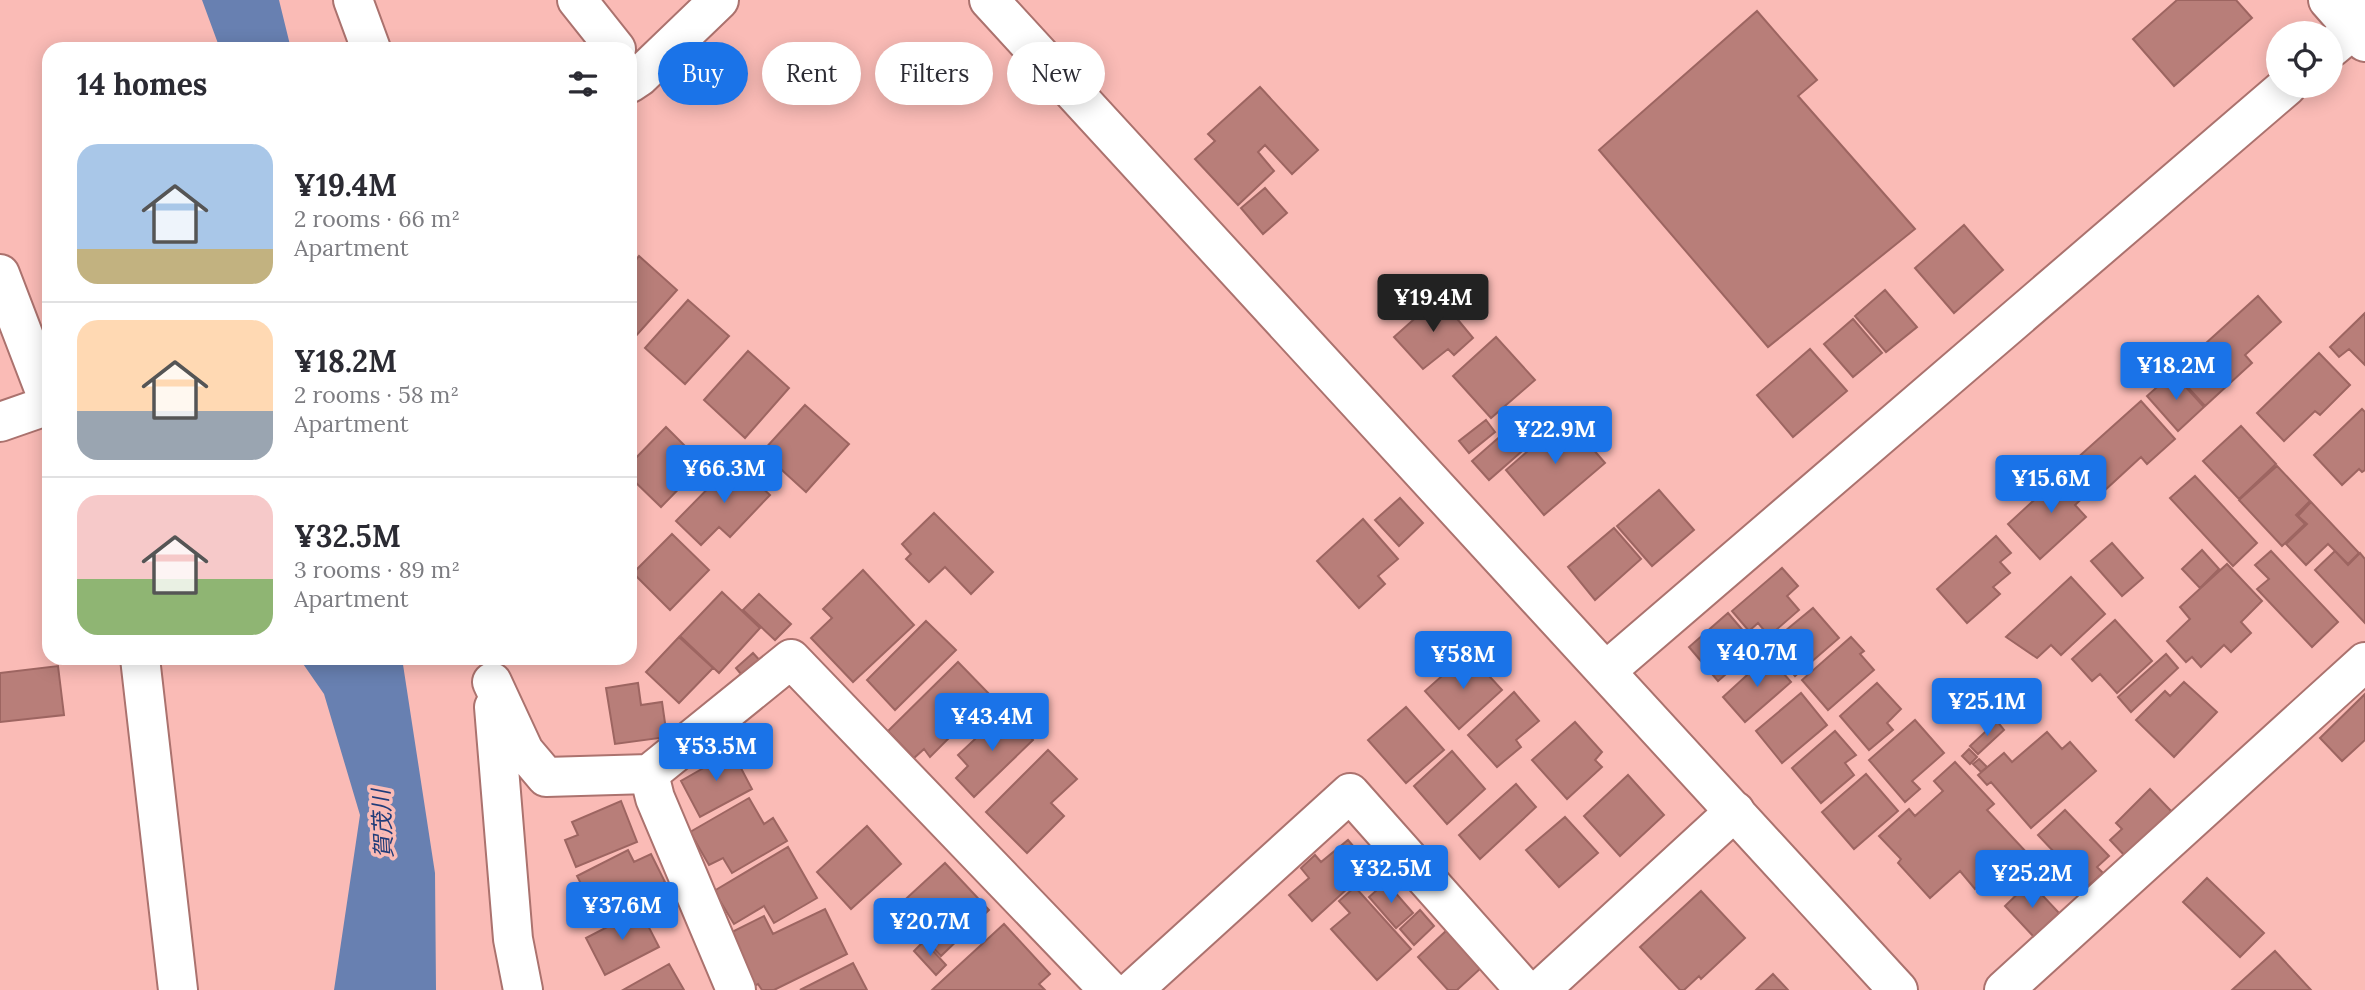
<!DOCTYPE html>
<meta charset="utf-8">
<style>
body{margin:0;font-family:Lora,"Noto Sans JP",serif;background:#f2f2f3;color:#2b2b33;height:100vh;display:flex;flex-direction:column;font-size:26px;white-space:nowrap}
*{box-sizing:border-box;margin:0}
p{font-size:23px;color:#7c7c81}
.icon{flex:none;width:38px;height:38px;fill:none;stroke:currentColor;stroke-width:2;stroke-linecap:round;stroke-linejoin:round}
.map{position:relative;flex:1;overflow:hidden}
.drawer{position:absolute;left:42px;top:42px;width:595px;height:623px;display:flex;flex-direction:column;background:#fff;border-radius:21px;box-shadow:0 4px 18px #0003}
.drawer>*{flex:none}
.banner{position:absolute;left:658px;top:42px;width:665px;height:63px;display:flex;gap:14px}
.controls{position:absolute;left:2266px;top:21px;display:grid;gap:14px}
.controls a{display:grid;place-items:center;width:77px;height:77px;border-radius:50%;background:#fff;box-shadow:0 4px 18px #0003;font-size:35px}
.price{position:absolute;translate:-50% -60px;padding:0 16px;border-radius:7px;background:#1a73e8;color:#fff;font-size:23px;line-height:46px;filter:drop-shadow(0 2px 4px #0008)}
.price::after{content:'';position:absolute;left:50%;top:42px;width:21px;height:16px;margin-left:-10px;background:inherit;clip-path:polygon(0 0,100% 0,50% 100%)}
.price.on{background:#222;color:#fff}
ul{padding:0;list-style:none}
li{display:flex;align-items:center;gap:21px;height:175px;padding:0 35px}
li+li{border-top:2px solid #e1e1e2}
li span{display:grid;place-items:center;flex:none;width:196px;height:140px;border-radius:21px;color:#555}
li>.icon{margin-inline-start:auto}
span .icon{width:84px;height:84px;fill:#fffc;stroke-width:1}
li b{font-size:30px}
h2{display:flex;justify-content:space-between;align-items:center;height:84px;padding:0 35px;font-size:30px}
.pill{padding:0 24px;border-radius:32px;background:#fff;box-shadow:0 4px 18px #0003;font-size:24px;line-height:63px}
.pill.on{background:#1a73e8;color:#fff}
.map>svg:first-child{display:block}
</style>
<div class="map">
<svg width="2365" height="990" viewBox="0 0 2365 990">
<rect width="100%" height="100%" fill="#fabbb6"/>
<path fill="#6880b1" d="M202,0H279L291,49H220Z
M299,658H402L435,873L436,990H334L360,815L324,694Z"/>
<path fill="#b87e79" stroke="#9d6561" stroke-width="2" d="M2177,0H2236L2252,18L2174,86L2133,39Z
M1757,11L1817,80L1798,96L1915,229L1768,347L1599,150Z
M1260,87L1318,150L1292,174L1265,145L1258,152L1274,171L1238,205L1195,159L1215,141L1208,134Z
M1265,188L1287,213L1263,234L1241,208Z
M1964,225L2003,270L1954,313L1915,268Z
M639,256L677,290L634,338L630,334V267Z
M1885,290L1917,327L1886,352L1855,316Z
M2258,296L2281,322L2245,355L2252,363L2205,406L2174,372Z
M1439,297L1473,338L1454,355L1448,349L1423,369L1394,337Z
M688,300L729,336L685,384L645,348Z
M2365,313V365L2349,349L2339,357L2330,347Z
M1853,319L1882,353L1853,377L1824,344Z
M1496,337L1535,380L1491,418L1453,376Z
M1810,349L1847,391L1793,437L1757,395Z
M748,351L789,388L745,438L704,400Z
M2319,353L2350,385L2320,415L2315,411L2284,441L2257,413Z
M2173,373L2204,407L2178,431L2147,396Z
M2141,401L2175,439L2147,464L2141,457L2104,491L2075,460Z
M805,405L849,444L806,492L762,452Z
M2362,409L2365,412V470L2362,472L2359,469L2342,485L2314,455Z
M1566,418L1605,463L1544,515L1506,470Z
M1520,419L1537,438L1489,480L1472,461Z
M1486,420L1495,432L1469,453L1459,441Z
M2241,426L2276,464L2239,499L2203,461Z
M666,427L703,464L661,507L630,477V464Z
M734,462L770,495L730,537L719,527L701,545L676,521Z
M2277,466L2310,501L2296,515L2305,524L2282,546L2239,500Z
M2067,470L2088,493L2075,505L2086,517L2040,559L2008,524Z
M2195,476L2257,543L2233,566L2170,498Z
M1659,490L1694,530L1652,566L1617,526Z
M1400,498L1423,523L1399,546L1375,520Z
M2311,502L2359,553L2348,564L2328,544L2306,565L2286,544L2307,524L2298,516Z
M934,513L993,572L971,594L945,567L929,582L906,559L911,554L902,544Z
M1363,519L1398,559L1378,576L1385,584L1359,608L1317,561Z
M1614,528L1641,559L1595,600L1568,567Z
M672,534L709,570L670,610L633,573Z
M1996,536L2011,553L2000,562L2010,573L1993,587L2000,594L1967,623L1937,589Z
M2112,543L2143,578L2122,596L2091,561Z
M2202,550L2219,569L2200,588L2182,569Z
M2271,551L2338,622L2312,647L2257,589L2269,579L2255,565Z
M2335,551L2348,565L2360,553L2365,559V623L2315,570Z
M2227,564L2262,601L2241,622L2251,633L2231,652L2224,645L2201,667L2192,657L2186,662L2167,641L2190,619L2180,607Z
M1782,568L1798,586L1787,596L1799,610L1769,636L1758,623L1749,631L1732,611Z
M863,570L914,625L853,682L811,638L832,618L823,609Z
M2071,577L2105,614L2061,655L2051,645L2037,658L2006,637Z
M722,592L760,628L719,673L680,636Z
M759,594L791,624L775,640L743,610Z
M1813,608L1839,638L1795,676L1768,645Z
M1728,613L1757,647L1718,681L1689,647Z
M2115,620L2152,661L2117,693L2100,674L2092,681L2072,659Z
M926,621L956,650L895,710L867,680Z
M679,637L713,668L679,703L646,672Z
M1851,637L1864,651L1860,654L1874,670L1828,710L1802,680Z
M753,653L763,664L745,679L736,668Z
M1468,653L1502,690L1459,729L1425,691Z
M2166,654L2178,668L2131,712L2118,697Z
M1768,656L1791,682L1745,722L1723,697Z
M958,662L995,700L981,715L969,703L942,730L949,738L930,757L924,749L914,758L888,731Z
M58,666L64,715L0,722V673Z
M2184,682L2217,712L2174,757L2136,720L2165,691L2170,696Z
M638,683L641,705L662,702L667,737L615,744L606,688Z
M1877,683L1901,709L1887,723L1893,730L1869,750L1840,716Z
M1514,692L1539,721L1516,740L1521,747L1497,767L1468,735Z
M1801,693L1827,725L1782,763L1756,731Z
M2365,694V740L2342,761L2320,738Z
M1406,707L1444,750L1406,783L1368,740Z
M1005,711L1033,740L974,797L956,778L968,766L958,755Z
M1915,720L1944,753L1912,781L1920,789L1905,802L1869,760Z
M1997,721L2004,730L1978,754L1970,746Z
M1575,722L1602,752L1595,760L1602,767L1567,799L1532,760Z
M1835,731L1856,755L1845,763L1854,775L1821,803L1792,768Z
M2047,732L2062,749L2070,742L2096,771L2031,828L1991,782L1987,785L1978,775L2004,753L2012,762Z
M716,748L722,759L733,753L752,789L700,817L681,781L707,766L701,757Z
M1969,749L1977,757L1970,764L1962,756Z
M1048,750L1077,779L1051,803L1064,816L1027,853L986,812Z
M1452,751L1485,789L1447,824L1414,786Z
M1979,759L1987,767L1981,772L1973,764Z
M1955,762L1994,804L1987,810L2041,868L2013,895L1992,873L1975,889L1960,871L1930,898L1898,863L1901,859L1879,836L1909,809L1915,816L1943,791L1934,781Z
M1866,774L1898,811L1854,849L1822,812Z
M1628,775L1664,815L1620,856L1584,816Z
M1516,784L1536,807L1480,859L1459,835Z
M2150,789L2172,812L2126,857L2110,840L2122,829L2116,823Z
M749,798L764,824L773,818L787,841L732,873L723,858L709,865L690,832Z
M621,801L637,842L576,867L565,840L578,835L572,822Z
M2065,810L2109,856L2097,867L2103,873L2087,887L2038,835Z
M1565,817L1598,853L1559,887L1526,850Z
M867,826L901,864L851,909L817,872Z
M1348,840L1371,867L1312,921L1289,895L1309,878L1301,868L1315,855L1321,862Z
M788,847L817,898L774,923L764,906L734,924L714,891Z
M628,850L634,862L651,854L665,882L633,899L630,893L595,911L577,876Z
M945,863L989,910L941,956L896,908Z
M2207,878L2264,933L2240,957L2183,902Z
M1386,882L1413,913L1396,928L1369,897Z
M2030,882L2059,913L2034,937L2005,906Z
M1355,887L1411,949L1377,980L1331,929L1350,913L1339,901Z
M1701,891L1745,938L1701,979L1699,976L1684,990H1680L1640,947Z
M825,909L847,954L774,990H762L758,984L752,987L726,935L764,916L773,934Z
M640,910L659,947L605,975L586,938Z
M1420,910L1434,926L1414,945L1400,929Z
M1004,924L1050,974L1039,984L1045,990H932Z
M1447,930L1481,968L1457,990H1448L1418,957Z
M924,941L946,965L936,975L914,951Z
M2275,951L2311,990H2232Z
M853,963L867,990H800Z
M669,964L684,990H623Z
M1773,974L1788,990H1756Z"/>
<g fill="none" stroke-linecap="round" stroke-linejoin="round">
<g stroke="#ab726e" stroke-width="42">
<path id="street" d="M353,0L371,49
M577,0L616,49
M2331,48L2354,29L2365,14
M630,83L639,77L719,0
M0,274L49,402
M0,422L49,405
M140,658L178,990
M1606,671L2287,86
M492,682L524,751L546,777L649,774L655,798L736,990
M494,707L513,939L523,990
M649,774L791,659L1109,990
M1133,990L1350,793L1525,990
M1540,990L1735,811
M2004,990L2365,662"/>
</g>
<g stroke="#ab726e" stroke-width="42">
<path id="secondary" d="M989,0L1898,990"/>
</g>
<g stroke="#ab726e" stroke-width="42">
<path id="highway" d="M2328,0L2365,42"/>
</g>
<use href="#street" stroke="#fff" stroke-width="38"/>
<use href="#secondary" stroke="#fff" stroke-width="38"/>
<use href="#highway" stroke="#fff" stroke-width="38"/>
</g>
<g text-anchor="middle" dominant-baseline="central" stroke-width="7" stroke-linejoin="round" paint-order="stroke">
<g font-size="23" font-style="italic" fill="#203c79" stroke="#fabbb6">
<text transform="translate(382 824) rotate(-93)">賀茂川</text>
</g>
</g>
</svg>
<div class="controls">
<a><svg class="icon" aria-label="locate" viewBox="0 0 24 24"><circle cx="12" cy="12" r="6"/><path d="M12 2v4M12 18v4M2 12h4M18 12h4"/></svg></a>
</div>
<b class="price on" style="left:1433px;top:334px">¥19.4M</b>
<b class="price" style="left:2176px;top:402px">¥18.2M</b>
<b class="price" style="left:1555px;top:466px">¥22.9M</b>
<b class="price" style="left:724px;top:505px">¥66.3M</b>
<b class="price" style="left:2051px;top:515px">¥15.6M</b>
<b class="price" style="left:1757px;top:689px">¥40.7M</b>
<b class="price" style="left:1463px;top:691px">¥58M</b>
<b class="price" style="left:1987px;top:738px">¥25.1M</b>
<b class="price" style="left:992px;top:753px">¥43.4M</b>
<b class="price" style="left:716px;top:783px">¥53.5M</b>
<b class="price" style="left:1391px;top:905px">¥32.5M</b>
<b class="price" style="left:2032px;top:910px">¥25.2M</b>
<b class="price" style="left:622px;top:942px">¥37.6M</b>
<b class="price" style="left:930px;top:958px">¥20.7M</b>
<div class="banner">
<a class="pill on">Buy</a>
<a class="pill">Rent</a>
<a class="pill">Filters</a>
<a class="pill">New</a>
</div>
<section class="drawer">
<h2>14 homes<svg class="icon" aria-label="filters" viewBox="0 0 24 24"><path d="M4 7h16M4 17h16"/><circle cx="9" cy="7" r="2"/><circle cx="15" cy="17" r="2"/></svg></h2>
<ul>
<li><span style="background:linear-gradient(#a9c7e8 75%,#c2b280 0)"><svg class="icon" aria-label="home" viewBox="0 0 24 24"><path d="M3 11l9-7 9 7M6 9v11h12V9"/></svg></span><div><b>¥19.4M</b><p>2 rooms · 66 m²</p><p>Apartment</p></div></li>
<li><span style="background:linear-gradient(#ffd9b3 65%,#9aa5b1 0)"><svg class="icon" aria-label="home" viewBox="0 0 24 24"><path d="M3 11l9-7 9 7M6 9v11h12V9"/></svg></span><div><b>¥18.2M</b><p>2 rooms · 58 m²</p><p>Apartment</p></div></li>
<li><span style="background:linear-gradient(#f6c9c9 60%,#8fb573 0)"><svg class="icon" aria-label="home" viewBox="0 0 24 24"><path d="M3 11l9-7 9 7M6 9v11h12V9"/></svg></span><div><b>¥32.5M</b><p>3 rooms · 89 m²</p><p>Apartment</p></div></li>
</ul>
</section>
</div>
